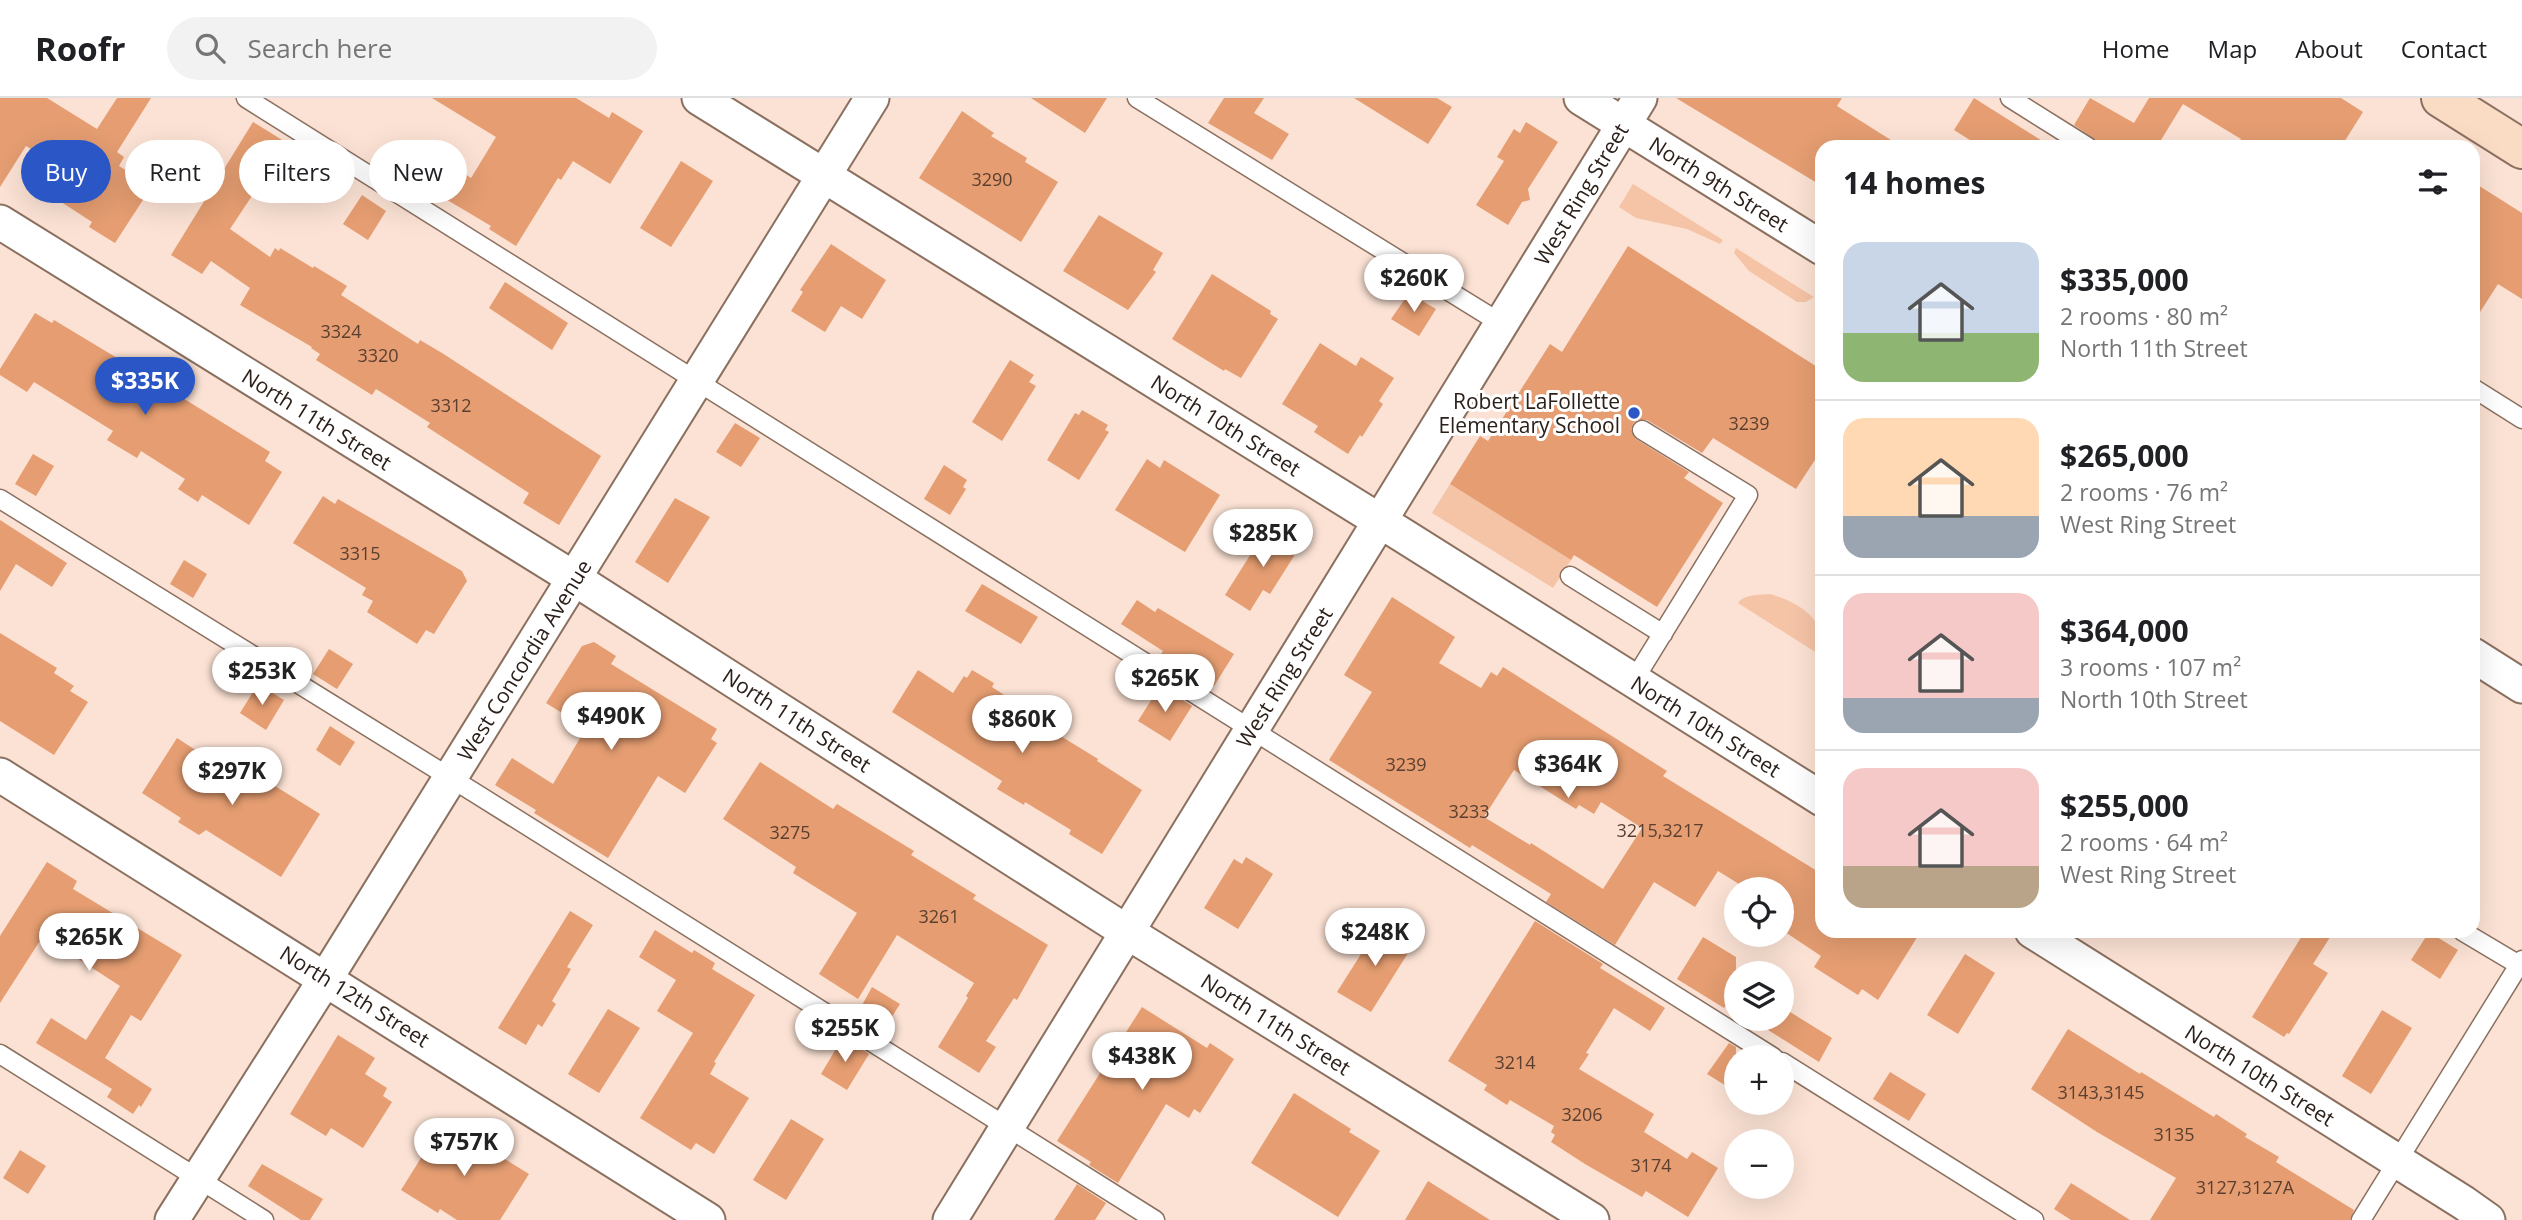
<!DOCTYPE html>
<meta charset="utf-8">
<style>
body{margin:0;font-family:"Open Sans",sans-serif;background:#f2f2f2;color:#202124;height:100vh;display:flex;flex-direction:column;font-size:26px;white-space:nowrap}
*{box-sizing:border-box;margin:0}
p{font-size:23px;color:#757577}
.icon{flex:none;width:38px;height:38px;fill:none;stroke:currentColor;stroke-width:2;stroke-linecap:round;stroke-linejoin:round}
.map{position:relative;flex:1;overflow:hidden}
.sheet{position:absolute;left:1815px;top:42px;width:665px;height:798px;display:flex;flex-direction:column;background:#fff;border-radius:21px;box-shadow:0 7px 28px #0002}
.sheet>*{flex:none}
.hud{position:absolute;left:21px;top:42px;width:665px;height:63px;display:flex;gap:14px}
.tools{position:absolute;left:1724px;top:779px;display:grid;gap:14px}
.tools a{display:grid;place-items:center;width:70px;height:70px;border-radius:50%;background:#fff;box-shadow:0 7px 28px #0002;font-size:35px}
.price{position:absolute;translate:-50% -60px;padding:0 16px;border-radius:24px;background:#fff;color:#222;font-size:23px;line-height:46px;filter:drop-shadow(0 2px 4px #0008)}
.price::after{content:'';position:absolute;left:50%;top:42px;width:21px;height:16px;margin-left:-10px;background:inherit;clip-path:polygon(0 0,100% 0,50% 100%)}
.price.active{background:#2a57c5;color:#fff}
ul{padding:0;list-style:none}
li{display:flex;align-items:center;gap:21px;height:175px;padding:0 28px}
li+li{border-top:2px solid #e0e0e0}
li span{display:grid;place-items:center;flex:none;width:196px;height:140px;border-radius:21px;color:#555}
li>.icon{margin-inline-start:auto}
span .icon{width:84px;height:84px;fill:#fffc;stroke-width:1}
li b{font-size:30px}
h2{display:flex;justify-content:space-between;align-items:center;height:84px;padding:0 28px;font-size:30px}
.pill{padding:0 24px;border-radius:32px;background:#fff;box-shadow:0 7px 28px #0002;font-size:24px;line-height:63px}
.pill.active{background:#2a57c5;color:#fff}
header{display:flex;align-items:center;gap:42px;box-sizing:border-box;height:98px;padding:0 35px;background:#fff;border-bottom:2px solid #e0e0e0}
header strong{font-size:33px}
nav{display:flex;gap:38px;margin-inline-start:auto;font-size:24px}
.search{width:490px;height:63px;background:#f2f2f2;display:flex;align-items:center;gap:18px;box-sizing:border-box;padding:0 24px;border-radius:38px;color:#757577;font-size:26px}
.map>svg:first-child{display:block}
</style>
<header>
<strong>Roofr</strong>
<div class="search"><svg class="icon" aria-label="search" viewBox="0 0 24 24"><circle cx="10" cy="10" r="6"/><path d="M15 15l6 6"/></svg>Search here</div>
<nav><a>Home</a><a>Map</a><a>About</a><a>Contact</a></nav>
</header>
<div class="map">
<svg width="2522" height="1122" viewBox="0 0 2522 1122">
<rect width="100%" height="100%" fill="#fbe2d4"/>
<path fill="#f5c4a7" d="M1633,86L1723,142L1720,146L1687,131L1636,120L1619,109Z
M1736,150L1814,199L1806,204H1797L1749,173L1734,155Z
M1450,386L1571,462L1553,490L1432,415Z
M1770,496C1799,504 1830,523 1820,557L1738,505C1744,496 1759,497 1770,496Z"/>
<path fill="#e59d71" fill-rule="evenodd" d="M0,0H47L97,31L117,0H151L117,54L124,59L119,68L152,88L115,145L89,129L92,124L55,100L71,74L26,48L0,89Z
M432,0H576L609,20L612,14L643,33L610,86L573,63L561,82L558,80L516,148L489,131L491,128L417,84L434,56L471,80L496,39Z
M1031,0H1107L1085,35Z
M1224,0H1264L1254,15L1289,36L1272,62L1208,25Z
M1354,0H1437L1452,9L1428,46Z
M1676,0H1842L1837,8L1902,49H1822V88Z
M1974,0L2052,49H1981L1954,32Z
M2090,0L2134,25L2149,0H2341L2363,14L2341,49H2236L2241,41L2183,6L2161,42L2172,49H2106L2074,27Z
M962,13L994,35L991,38L1027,60L1025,64L1058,84L1021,144L919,80Z
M253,24L287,45L230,131L270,159L275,150L279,153L280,150L313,170L314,168L347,188L341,197L418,246L420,242L442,255L601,358L559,427L523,405L529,395L427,329L430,325L376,291L372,297L316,262L320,256L311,250L312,249L240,207L250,190L211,163L202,176L171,157Z
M1526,24L1558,44L1528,91L1530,102L1522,104L1508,127L1476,107L1504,63L1497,59L1514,31L1520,35Z
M681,63L713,83L671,149L640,130Z
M2473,84L2522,115V201L2498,186L2473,225Z
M362,97L386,113L368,142L343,126Z
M1099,117L1163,155L1153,172L1156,174L1128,212L1063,173Z
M831,146L886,182L862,221L841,208L825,234L791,213L803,194L800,192Z
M1628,148L1822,272V351L1796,391L1713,340L1702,355L1647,322H1637L1633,326L1631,332L1636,341L1689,374L1684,380L1723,405L1657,509L1574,457L1571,462L1450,386L1480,338L1488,343L1550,246L1562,254Z
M1212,176L1271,213L1270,216L1278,221L1241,280L1225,271L1224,273L1172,241Z
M505,184L568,225L552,252L489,210Z
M1409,195L1436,211L1419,238L1391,221Z
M35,215L52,225L54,222L147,278L270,354L265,363L282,374L249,427L202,397L198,404L178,391L185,381L141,353L137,360L107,342L113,333L34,284L27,294L0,277V271Z
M1320,245L1356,268L1361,259L1394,280L1379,303L1383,306L1362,339L1360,337L1348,356L1314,334L1318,328L1282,306Z
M1010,262L1034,277L1029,284L1036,288L1002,343L972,324Z
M1082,312L1108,327L1105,332L1109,334L1079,382L1047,362L1075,315L1079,317Z
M735,325L760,340L741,369L716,354Z
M33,356L54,368L36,398L15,386Z
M1147,361L1160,370L1164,362L1220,397L1185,454L1115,412Z
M944,367L967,382L963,389L966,391L950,417L924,401Z
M323,398L335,406L338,401L462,473L467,483L434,536L426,532L417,546L367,514L373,503L362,497L366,490L293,445Z
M675,400L710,419L668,485L635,464Z
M0,422L67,465L52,489L16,466L0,493Z
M1280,434L1301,447L1270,496L1263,492L1250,513L1225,497L1264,435L1275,442Z
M184,462L207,476L193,500L170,486Z
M982,486L1038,519L1021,546L965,513Z
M1392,499L1455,539L1439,565L1481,590L1491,574L1497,578L1503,569L1667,673L1663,678L1822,776V833H1921L1878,902L1862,891L1858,897L1814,869L1821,858L1782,832L1788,824L1782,820V791H1747L1718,773L1695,809L1654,784L1615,847L1546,804L1551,796L1472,747L1470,750L1329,662L1372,594L1344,577ZM1514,672L1576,711L1579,707L1594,716L1601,704L1642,730L1603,791L1531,745L1530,747L1484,719Z
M1137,502L1155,514L1158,510L1234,556L1214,588L1207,583L1204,588L1172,568L1173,567L1160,558L1163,553L1121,526Z
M0,535L57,570L54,575L74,588L70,593L88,604L54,657L0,623Z
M594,544L616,558L611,566L717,631L711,641L717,645L685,695L658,678L608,760L534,715L536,712L495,687L512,660L553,686L586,630L546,605L582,548Z
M329,551L353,566L337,591L313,576Z
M918,572L953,595L964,578L967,580L972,572L994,585L992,589L1035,617L1033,621L1098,661L1097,663L1142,692L1102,756L1069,736L1071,732L1025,704L1024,707L997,691L1002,683L892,614Z
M258,586L284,602L266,632L240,615Z
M1160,588L1192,608L1170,643L1138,623Z
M330,628L355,644L340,668L316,652Z
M177,640L246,685L250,679L264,688L267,683L320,716L281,779L206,732L199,737L178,724L181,720L142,695Z
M760,664L833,711L837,706L914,753L911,757L976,797L973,801L1048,847L1017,902L1014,900L986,943L996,949L979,975L938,949L968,900L966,898L974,885L897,837L858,901L819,876L857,815L793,775L796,769L723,721Z
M1246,759L1273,776L1238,831L1204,810L1234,761L1242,766Z
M47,764L77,783L73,791L182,857L141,923L131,917L105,960L152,991L141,1009L139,1007L133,1016L107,999L112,991L36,945L51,920L86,942L120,888L43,838L0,905V838Z
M570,813L593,827L567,869L571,871L552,903L556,906L542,929L538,926L526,947L498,930Z
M1535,823L1603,866L1600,870L1665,910L1650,933L1614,910L1586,955L1589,956L1579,971L1654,1016L1644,1034L1687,1061L1692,1054L1718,1070L1688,1119L1646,1093L1642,1099L1585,1066L1551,1044L1555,1037L1551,1034L1554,1028L1510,1002L1507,1007L1484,992L1487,987L1448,963Z
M1380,826L1413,847L1371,914L1337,894Z
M655,832L692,855L694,852L715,865L712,871L755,897L714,964L716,965L710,976L749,1000L714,1056L696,1045L691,1052L640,1020L693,935L657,913L676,882L639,859Z
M2305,833H2334L2313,866L2328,875L2289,936L2287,935L2284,939L2252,919Z
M2429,834L2458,852L2440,881L2411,862Z
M1703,839L1736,859V892L1724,910L1677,881Z
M1965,856L1995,875L1958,936L1927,917Z
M872,889L900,906L881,936L855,920Z
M1142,909L1207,950L1210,945L1234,961L1200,1015L1194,1011L1189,1020L1166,1006L1118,1085L1089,1067L1091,1064L1057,1043Z
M1782,909L1832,940L1819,964L1768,932L1775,920H1782Z
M608,911L640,930L599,995L568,976Z
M2382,912L2412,930L2371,996L2342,978Z
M2068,931L2140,976L2141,974L2214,1019L2216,1016L2247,1036L2245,1039L2279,1059L2276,1064L2354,1112L2350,1122H2150L2176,1080L2097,1034L2031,991Z
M338,937L375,960L365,976L387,990L383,998L392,1004L363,1050L331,1030L326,1038L290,1016Z
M843,939L869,956L847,992L821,976Z
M1729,945L1736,949V994L1707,976Z
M1890,974L1926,996L1909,1023L1873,1001Z
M1294,995L1351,1031L1349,1034L1380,1053L1338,1119L1251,1065Z
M791,1021L824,1041L786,1102L753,1082Z
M444,1023L529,1076L500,1122H457L440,1111L438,1115L401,1092Z
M20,1052L46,1068L28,1096L3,1080Z
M262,1066L323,1101L310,1122H301L248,1088Z
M1428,1083L1490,1122H1405Z
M2071,1085L2130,1122H2071L2054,1111Z
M1077,1086L1106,1105L1095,1122H1054Z"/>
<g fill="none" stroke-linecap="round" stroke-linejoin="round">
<g stroke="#8b7060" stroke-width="21">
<path id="lane" d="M246,0C756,318 1263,641 1773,959
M1137,0L1502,226
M2010,0L2088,49
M2473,290L2522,321
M0,401L475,695L1155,1122
M1570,478L1663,536
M1634,582L1748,397L1642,332
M2462,833L2519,867
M0,956L264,1122
M1782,964L2034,1122
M2361,1122L2522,862"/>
</g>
<g stroke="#8b7060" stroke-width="37">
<path id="street" d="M699,0L1404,438L1822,701
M1581,0L1822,150
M0,124L575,481L1127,834L1592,1122
M2473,557L2522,588
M0,677L708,1122
M2032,833L2464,1105L2488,1122
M172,1122L326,880L872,0
M950,1122L1640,0"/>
</g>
<g stroke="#8b7060" stroke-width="42">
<path id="secondary" d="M2441,0L2522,51"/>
</g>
<use href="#lane" stroke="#fff" stroke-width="18"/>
<use href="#street" stroke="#fff" stroke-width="33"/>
<use href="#secondary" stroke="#fadbc4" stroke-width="38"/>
</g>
<circle fill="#2a57c5" stroke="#fff" stroke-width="2.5" cx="1634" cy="315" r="7"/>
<g text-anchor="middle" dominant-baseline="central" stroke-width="6" stroke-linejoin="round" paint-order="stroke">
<g font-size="18" fill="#5a3f30">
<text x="992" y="81">3290</text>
<text x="341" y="233">3324</text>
<text x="378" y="257">3320</text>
<text x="451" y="307">3312</text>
<text x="1749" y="325">3239</text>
<text x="360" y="455">3315</text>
<text x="1406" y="666">3239</text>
<text x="1469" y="713">3233</text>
<text x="1660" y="732">3215,3217</text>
<text x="790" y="734">3275</text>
<text x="939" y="818">3261</text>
<text x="1515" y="964">3214</text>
<text x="2101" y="994">3143,3145</text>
<text x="1582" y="1016">3206</text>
<text x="2174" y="1036">3135</text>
<text x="1651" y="1067">3174</text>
<text x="2245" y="1089">3127,3127A</text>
</g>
<g font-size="21" fill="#2c201a" stroke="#fff">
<text transform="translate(1719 86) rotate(32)">North 9th Street</text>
<text transform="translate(1581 96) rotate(-59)">West Ring Street</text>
<text transform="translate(317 321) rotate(32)">North 11th Street</text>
<text transform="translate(1226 327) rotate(32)">North 10th Street</text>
<text transform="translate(524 562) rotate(-58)">West Concordia Avenue</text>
<text transform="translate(1284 579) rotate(-58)">West Ring Street</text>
<text transform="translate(797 622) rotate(33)">North 11th Street</text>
<text transform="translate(1706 628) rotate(32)">North 10th Street</text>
<text transform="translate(355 898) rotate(32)">North 12th Street</text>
<text transform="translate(1276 926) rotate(32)">North 11th Street</text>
<text transform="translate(2260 977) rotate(32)">North 10th Street</text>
</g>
<g font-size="21" fill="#2c201a" stroke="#fff" text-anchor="end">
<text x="1620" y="303">Robert LaFollette<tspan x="1620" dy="24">Elementary School</tspan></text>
</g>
</g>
</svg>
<div class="tools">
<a><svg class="icon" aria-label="locate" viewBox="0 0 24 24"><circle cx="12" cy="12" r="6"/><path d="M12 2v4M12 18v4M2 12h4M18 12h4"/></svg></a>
<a><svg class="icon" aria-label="layers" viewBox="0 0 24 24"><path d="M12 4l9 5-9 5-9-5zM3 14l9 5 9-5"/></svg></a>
<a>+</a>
<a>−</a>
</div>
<b class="price" style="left:1414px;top:216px">$260K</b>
<b class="price active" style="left:145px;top:319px">$335K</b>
<b class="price" style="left:1263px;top:471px">$285K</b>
<b class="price" style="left:262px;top:609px">$253K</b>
<b class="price" style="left:1165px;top:616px">$265K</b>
<b class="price" style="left:611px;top:654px">$490K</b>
<b class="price" style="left:1022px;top:657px">$860K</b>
<b class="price" style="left:1568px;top:702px">$364K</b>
<b class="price" style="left:232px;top:709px">$297K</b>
<b class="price" style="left:1375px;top:870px">$248K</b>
<b class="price" style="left:89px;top:875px">$265K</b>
<b class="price" style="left:845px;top:966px">$255K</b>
<b class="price" style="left:1142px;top:994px">$438K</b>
<b class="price" style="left:464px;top:1080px">$757K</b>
<div class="hud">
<a class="pill active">Buy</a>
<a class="pill">Rent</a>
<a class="pill">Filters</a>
<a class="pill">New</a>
</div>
<section class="sheet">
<h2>14 homes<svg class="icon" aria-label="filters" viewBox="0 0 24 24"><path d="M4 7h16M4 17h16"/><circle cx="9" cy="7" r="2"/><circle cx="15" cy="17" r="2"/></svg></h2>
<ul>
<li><span style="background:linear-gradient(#c9d6e8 65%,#8fb573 0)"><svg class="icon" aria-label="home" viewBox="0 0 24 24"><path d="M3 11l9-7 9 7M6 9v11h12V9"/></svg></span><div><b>$335,000</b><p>2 rooms · 80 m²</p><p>North 11th Street</p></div></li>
<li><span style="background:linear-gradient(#ffd9b3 70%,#9aa5b1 0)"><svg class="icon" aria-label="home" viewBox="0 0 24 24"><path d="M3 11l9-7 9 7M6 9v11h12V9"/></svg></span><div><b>$265,000</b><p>2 rooms · 76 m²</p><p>West Ring Street</p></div></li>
<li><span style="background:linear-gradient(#f6c9c9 75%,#9aa5b1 0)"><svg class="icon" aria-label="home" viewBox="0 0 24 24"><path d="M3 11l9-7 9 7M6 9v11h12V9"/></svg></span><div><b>$364,000</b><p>3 rooms · 107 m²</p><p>North 10th Street</p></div></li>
<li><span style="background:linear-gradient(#f6c9c9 70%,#b9a48a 0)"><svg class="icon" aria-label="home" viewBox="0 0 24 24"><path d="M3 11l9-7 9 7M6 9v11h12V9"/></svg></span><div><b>$255,000</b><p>2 rooms · 64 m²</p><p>West Ring Street</p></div></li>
</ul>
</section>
</div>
